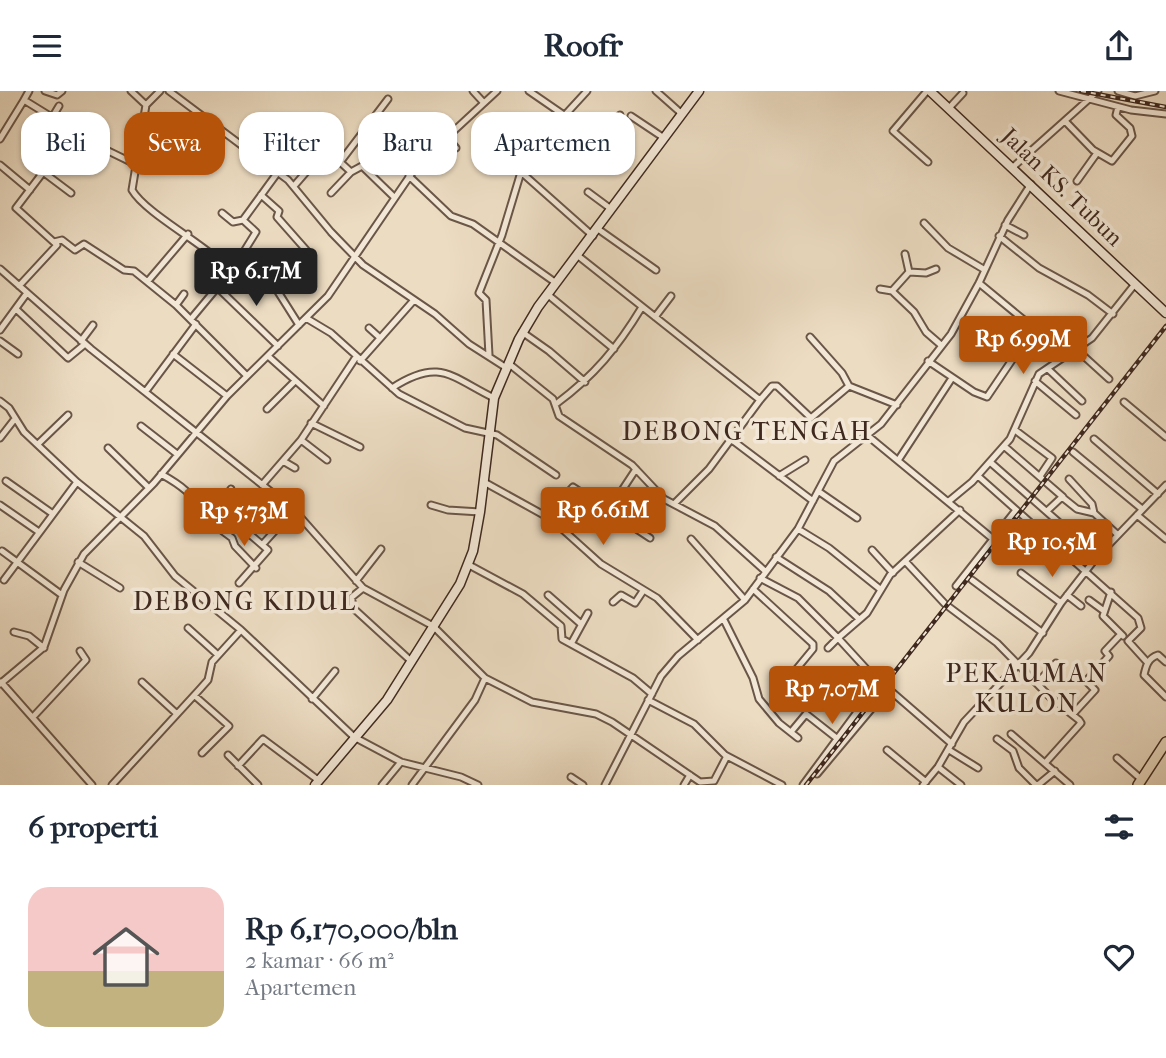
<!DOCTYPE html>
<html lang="id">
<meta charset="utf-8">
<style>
body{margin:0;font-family:"IM FELL French Canon",serif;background:#f2f2f3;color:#1f2937;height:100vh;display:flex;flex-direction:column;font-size:26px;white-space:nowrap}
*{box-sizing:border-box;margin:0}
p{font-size:23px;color:#747a83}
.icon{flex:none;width:38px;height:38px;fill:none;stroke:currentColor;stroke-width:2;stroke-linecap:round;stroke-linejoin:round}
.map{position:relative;height:694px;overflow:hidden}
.sheet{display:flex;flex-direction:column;background:#fff;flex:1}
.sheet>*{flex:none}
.banner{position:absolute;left:21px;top:21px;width:700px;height:63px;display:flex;gap:14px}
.price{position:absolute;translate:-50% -60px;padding:0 16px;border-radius:7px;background:#b45309;color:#fff;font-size:23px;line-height:46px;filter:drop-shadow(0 2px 4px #0008)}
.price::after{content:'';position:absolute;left:50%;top:42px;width:21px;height:16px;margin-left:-10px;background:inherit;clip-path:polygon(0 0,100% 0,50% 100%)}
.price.active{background:#222;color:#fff}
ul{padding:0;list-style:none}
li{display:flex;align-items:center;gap:21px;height:175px;padding:0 28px}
li span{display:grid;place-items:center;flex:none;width:196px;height:140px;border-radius:21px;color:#555}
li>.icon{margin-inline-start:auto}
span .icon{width:84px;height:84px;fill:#fffc;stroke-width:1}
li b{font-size:30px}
h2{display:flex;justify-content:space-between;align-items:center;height:84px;padding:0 28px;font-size:30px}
.pill{padding:0 24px;border-radius:21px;background:#fff;box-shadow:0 2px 5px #0004;font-size:24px;line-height:63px}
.pill.active{background:#b45309;color:#fff}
header{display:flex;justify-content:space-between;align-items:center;height:91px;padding:0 28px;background:#fff;font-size:32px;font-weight:700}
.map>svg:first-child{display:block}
</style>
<header><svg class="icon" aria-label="menu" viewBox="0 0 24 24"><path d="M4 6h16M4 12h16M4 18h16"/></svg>Roofr<svg class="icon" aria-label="share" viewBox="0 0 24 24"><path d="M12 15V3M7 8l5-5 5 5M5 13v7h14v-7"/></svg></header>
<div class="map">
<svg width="1166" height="694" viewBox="0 0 1166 694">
<rect width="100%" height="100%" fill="#ecdcc2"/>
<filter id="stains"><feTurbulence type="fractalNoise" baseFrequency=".00286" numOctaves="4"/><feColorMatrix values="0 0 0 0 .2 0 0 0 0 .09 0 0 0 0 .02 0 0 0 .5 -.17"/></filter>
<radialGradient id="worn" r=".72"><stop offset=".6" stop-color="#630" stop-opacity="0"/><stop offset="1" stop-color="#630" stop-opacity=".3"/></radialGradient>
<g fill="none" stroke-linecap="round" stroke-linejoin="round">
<g stroke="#6a5648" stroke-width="9">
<path id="minor" d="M29,0L24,9L71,38L64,55
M45,0L57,4L62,0
M131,0L146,14L160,0
M169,0L288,89L331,141L363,174L435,223L469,253L505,276
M473,0L484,12
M529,0L606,53
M656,0L682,23
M927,0L893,40L928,71
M1059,0L1131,19L1166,23
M1118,0L1135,5L1155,0
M146,14L132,99C146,123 207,154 231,180L191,228
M950,16L963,2
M53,25L59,15
M631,25L664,47
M410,27L434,57
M1065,30L1093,59L1112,70L1132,45L1130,37L1116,24L1118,16
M277,43L314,71
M446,45L456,57
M0,48L24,9
M599,48L620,24
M495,51L521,81L593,145
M253,62L266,44
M341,70L388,8
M0,74L30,99
M1013,76L1098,0
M43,81L71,102
M278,81L243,129L256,141L243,162L275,196L299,234
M409,85L451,125L473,133L556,192
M1077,90L1097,62
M294,95L326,58L351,81L362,75L394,106
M588,101L611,118
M331,102L351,81
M261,104L279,120L277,126L307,160L275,196
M222,122L233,131L243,129
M924,132L948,157L985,179
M1005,134L1024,144
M598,138L656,179
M999,145L1039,177L1088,204L1113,223
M54,151L62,149L75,159L84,153L124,179L134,180L176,214
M905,163L909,181
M577,164L760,309L709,378L674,413
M0,178L91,258L294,419L363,497L433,535L485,587L532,611L596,623L612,631L700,691L714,690L727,665
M936,178L926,182L909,181L892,200L914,221L926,241L941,254
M148,190L188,143
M979,192L1030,234L1066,249L1109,288
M19,195L57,154L16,117L63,55L83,67L94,53L137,74
M218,197L278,255
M880,198L892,200
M184,203L176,214L246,284
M547,203L614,258
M16,218L68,267L85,253
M655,226L671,205
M306,227L331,242L399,303L465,337L497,344L556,384
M961,227L1012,269
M369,237L379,246
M0,239L27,202
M522,241L549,260L585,291
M810,246L842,282L849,295L897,314
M0,250L18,263
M81,250L93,234
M173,263L227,305
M489,264L486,209L479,202L502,144L521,81L542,49L587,0
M268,265L324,315
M360,270L414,209
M928,270L974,301L987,306L1012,269L1030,234
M508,272L553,308L559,325L632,374L664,408L715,435L765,480
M1048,278L1082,310
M1035,290L1076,324
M392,297C440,266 451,286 494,307
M146,300L196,233
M760,309L772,295H777L811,327L849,295
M0,310L9,317L24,341L77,391L144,445L175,485L241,539L354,646L401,671L461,686L478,694
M1124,311L1166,346
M556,313C595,284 617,257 642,216
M267,318L295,290
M311,332L360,356
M141,335L177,363
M1015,339L1052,367L1040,385
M868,345L993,448
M0,347L14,329
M1094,348L1158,403
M301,349L327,369
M732,349L813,410
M38,353L68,324
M1004,355L1063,406
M108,357L149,397
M1073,361L1142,418
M899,368L952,287
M283,370L295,377
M990,371L1063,435
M161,383C179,393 196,404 201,424L232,447L235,455L256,477
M779,385L805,369
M978,385L1138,527L1141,537L1128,550L1147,571
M1069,388L1092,413L1094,422
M6,390L53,423
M484,391L551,428L601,473L657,507L698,549
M262,394L301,349L356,266
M818,400L857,427
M949,410L972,391L1010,348L1039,283L1092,247L1135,193
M0,414L39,441
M199,414L210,404L224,408L231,398
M431,414L448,419L480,421
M609,419L636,378
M1048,419L1062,406L1077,418L1094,422L1118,444
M1137,424L1166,448
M547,425L573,396L650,447
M798,438L829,457L880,498
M1071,445L1096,467
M691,448L745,509
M262,454L281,433
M872,459L893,482
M2,460L62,504
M776,466L829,500L859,528
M905,470L945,513L997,552L1051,607L1079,629L1081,632L1046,671
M78,471L120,497
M469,474L523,503L561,535L562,548L633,587L652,603
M1021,482L1061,512
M760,487L798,507L838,547L828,557
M4,489L77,391
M972,489L1043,542
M356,490L381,458
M239,492L268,459L246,440L245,430
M956,495L1016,419
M363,497L352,506V516L411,570
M753,498L813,553V558L794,581
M1111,501L1103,525L1123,545
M548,504L581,533
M1067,504L1081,515
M1089,509L1104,520
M613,511L621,504L635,512L643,500
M724,529L753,587L759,608L779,632L798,647
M188,537L218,564
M14,541L29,545L44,557
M571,553L588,522
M1166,571L1158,564C1148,567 1146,575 1144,584L1166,606
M1,591L92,694
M142,591L177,623
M1037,592L1056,572
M0,593L44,556L64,499L84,463L154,392L227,305L328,205L418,73L497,0
M195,605L229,635L202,662
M312,608L335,580
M648,609L694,633L725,664L782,694
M1073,623L1095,599L1086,590L1109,565L1105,560L1121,543
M33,626L86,569L80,560
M791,641L806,623L839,649
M1011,643L1070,694
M997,648L1013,660L1019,677L1036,694
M952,653L870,582L838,547L867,522L890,484L960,419
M887,659L926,691
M949,659L978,677
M228,664L258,694
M1117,667L1141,688
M238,675L263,648L318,689
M938,676L961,694
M817,683L889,597
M571,686L583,694
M112,694L200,598L208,589L212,571L241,539
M382,694L401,671
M412,694L475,609L485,587
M605,694L661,585L678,565L745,509L798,438L834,370L881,333L951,243L979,192L1008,129L1031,93
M684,694L690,684
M803,694L880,590
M923,694L938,676L964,631L1029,562L1061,512L1096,467L1166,394
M1038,694L1055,680"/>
</g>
<g stroke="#3f291f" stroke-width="11">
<path id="secondary" d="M930,0L1166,222
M315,694L387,609L460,493L473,460L480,421L494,307L519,248L538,216L699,0"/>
</g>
<g stroke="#3f291f" stroke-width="12">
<path id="trunk" d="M1138,694L1166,651"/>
</g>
<use href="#minor" stroke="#f3e8d7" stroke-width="5"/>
<use href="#secondary" stroke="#f3e8d7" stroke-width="8"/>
<use href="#trunk" stroke="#ecdcc2" stroke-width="9"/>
<g stroke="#3f291f" stroke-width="4.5">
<path id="rail" d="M1081,0L1166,16
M806,694L1166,235"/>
</g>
<use href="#rail" stroke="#f3e8d7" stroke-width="2" stroke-dasharray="5" stroke-linecap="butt"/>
</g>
<g text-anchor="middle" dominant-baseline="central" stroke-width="7" stroke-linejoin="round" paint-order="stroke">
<g font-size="23" fill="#3f291f" stroke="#f3e8d7">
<text transform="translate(1062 96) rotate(44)">Jalan KS. Tubun</text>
</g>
<g font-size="26" letter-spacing="2" fill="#3f291f" stroke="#f3e8d7">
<text x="747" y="340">DEBONG TENGAH</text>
<text x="245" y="510">DEBONG KIDUL</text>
<text x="1027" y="582">PEKAUMAN<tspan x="1027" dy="30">KULON</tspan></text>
</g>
</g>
<rect width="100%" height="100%" filter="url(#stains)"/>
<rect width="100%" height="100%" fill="url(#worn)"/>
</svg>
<b class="price active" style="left:256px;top:217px">Rp 6.17M</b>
<b class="price" style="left:1023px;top:285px">Rp 6.99M</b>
<b class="price" style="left:603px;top:456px">Rp 6.61M</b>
<b class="price" style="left:244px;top:457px">Rp 5.73M</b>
<b class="price" style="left:1052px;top:488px">Rp 10.5M</b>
<b class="price" style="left:832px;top:635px">Rp 7.07M</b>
<div class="banner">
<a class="pill">Beli</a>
<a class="pill active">Sewa</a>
<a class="pill">Filter</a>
<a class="pill">Baru</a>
<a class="pill">Apartemen</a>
</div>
</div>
<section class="sheet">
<h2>6 properti<svg class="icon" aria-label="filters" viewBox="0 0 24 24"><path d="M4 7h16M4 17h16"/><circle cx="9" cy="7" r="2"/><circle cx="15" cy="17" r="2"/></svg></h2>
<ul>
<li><span style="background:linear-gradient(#f6c9c9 60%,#c2b280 0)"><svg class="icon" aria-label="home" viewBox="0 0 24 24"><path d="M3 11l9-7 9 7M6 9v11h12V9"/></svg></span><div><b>Rp 6,170,000/bln</b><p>2 kamar · 66 m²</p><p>Apartemen</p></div><svg class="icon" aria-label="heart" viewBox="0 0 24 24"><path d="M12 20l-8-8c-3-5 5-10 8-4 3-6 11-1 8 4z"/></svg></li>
</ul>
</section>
